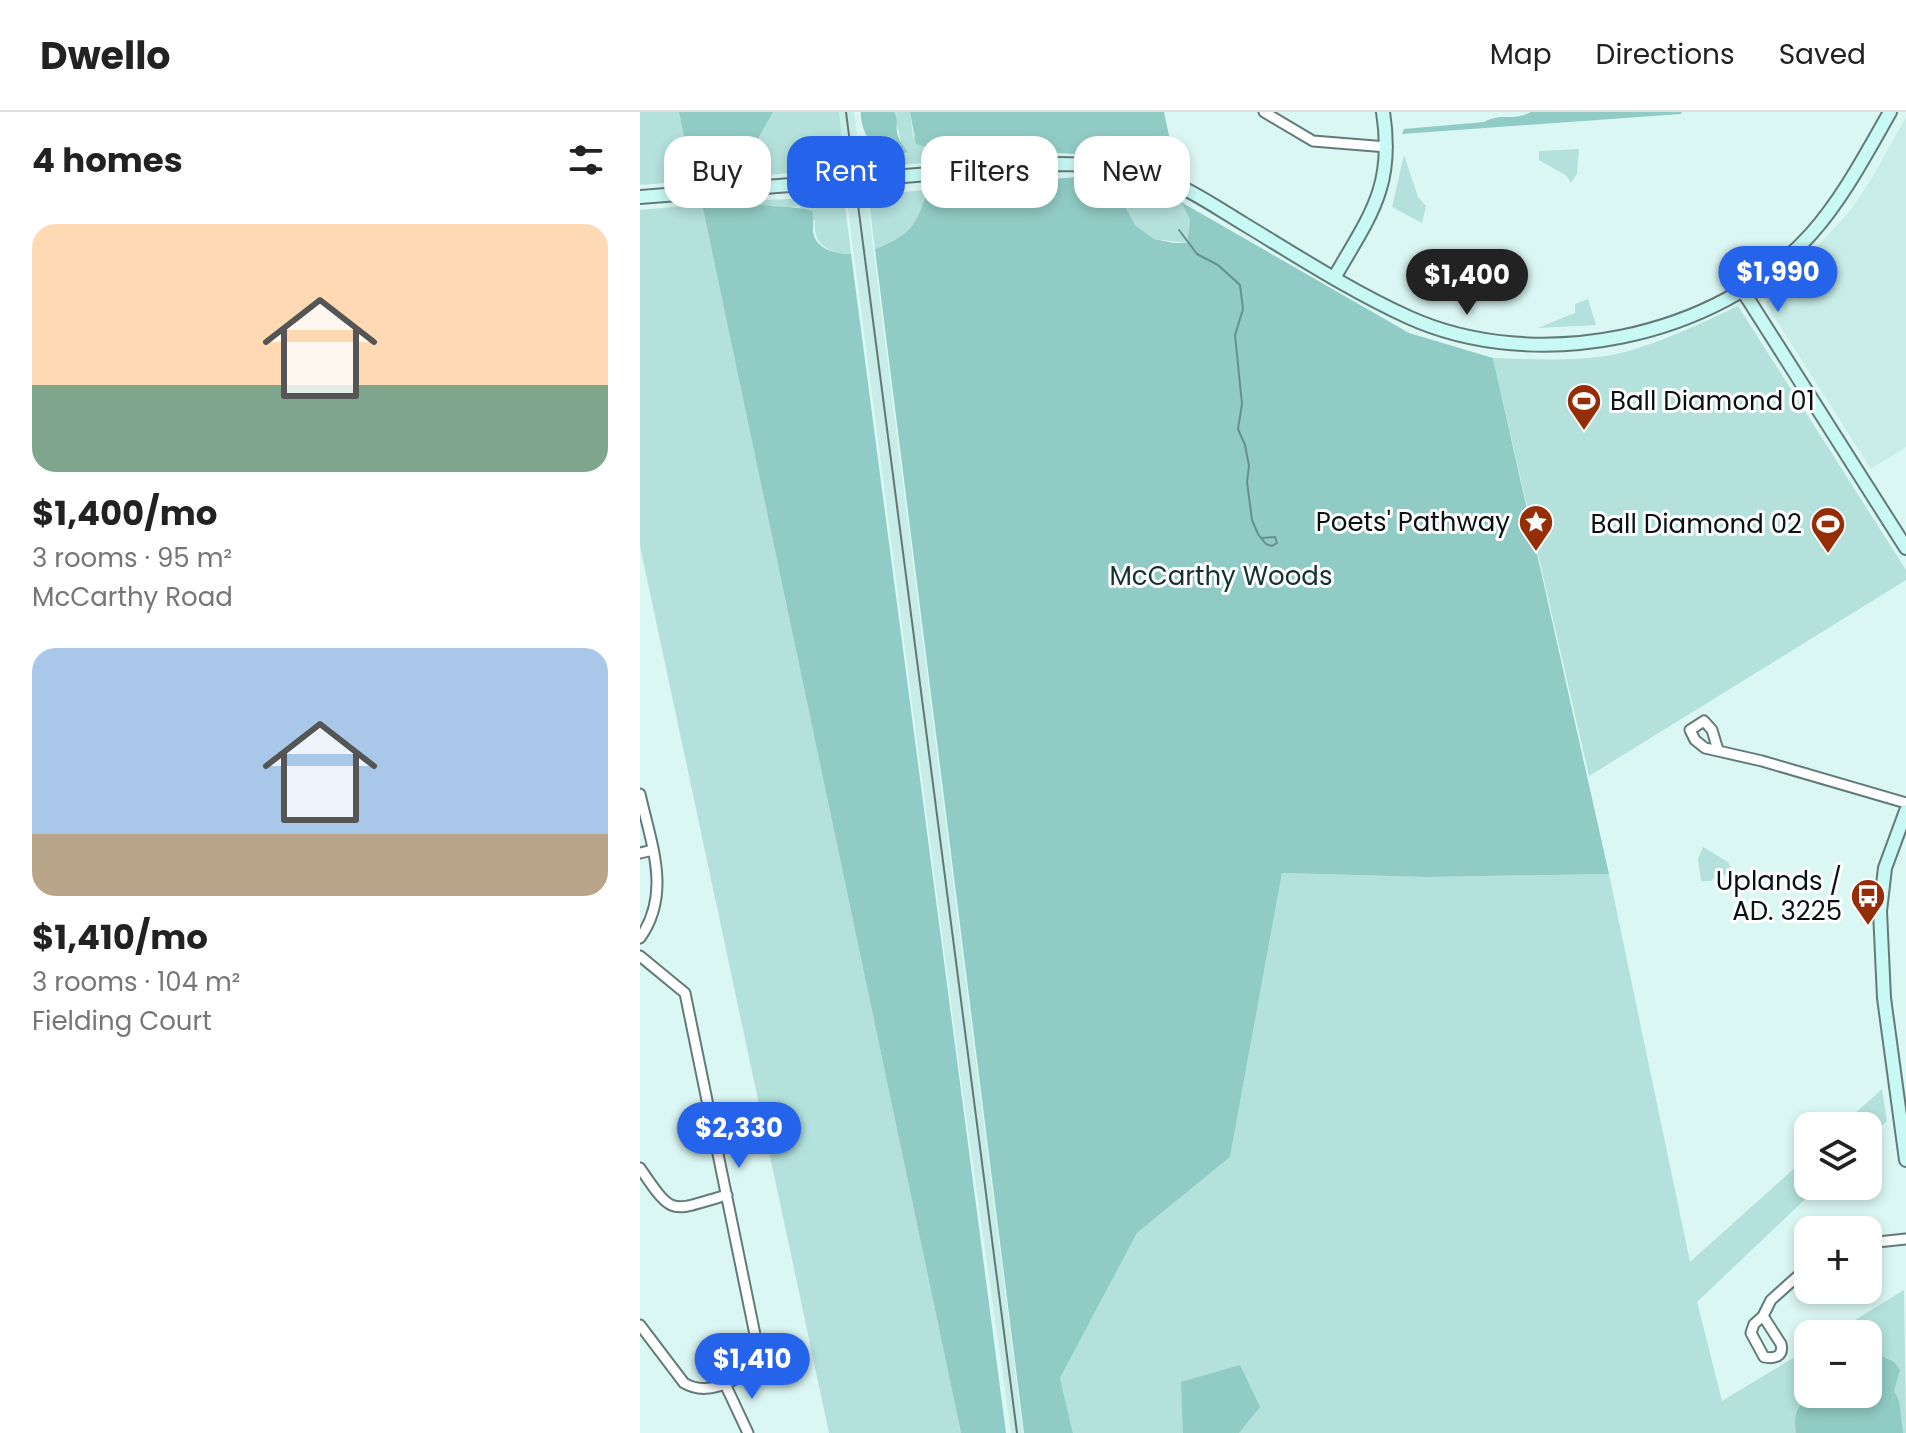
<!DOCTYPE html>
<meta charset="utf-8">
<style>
body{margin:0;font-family:Poppins,sans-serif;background:#f6f6f6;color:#222;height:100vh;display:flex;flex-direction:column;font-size:30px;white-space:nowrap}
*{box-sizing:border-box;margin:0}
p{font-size:26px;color:#767676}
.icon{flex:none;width:44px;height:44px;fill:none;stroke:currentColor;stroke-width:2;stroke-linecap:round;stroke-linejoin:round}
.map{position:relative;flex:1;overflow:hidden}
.drawer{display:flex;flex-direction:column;background:#fff;width:640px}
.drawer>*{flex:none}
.guide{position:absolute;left:24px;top:24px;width:760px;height:72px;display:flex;gap:16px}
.buttons{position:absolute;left:1154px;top:1000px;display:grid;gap:16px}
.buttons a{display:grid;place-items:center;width:88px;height:88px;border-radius:16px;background:#fff;box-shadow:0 4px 12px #0003;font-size:40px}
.price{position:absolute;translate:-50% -68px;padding:0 18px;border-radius:28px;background:#2563eb;color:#fff;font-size:26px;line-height:52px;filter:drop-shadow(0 2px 4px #0008)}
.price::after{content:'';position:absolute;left:50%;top:48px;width:24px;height:18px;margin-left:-12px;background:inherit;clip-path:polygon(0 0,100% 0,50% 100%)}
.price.current{background:#222;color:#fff}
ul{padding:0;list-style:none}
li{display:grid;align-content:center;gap:16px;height:424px;padding:0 32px}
li span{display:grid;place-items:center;height:248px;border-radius:24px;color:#555}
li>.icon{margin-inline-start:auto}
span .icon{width:144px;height:144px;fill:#fffc;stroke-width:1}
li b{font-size:34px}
h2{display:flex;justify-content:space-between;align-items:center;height:96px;padding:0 32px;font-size:34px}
.tag{padding:0 28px;border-radius:24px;background:#fff;box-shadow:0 4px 12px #0003;font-size:28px;line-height:72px}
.tag.current{background:#2563eb;color:#fff}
header{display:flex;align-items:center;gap:48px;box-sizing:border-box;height:112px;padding:0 40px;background:#fff;border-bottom:2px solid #e0e0e0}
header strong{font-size:38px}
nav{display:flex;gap:44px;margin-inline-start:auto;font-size:28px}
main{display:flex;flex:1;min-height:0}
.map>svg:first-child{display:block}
</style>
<header>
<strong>Dwello</strong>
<nav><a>Map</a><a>Directions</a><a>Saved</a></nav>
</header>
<main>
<section class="drawer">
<h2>4 homes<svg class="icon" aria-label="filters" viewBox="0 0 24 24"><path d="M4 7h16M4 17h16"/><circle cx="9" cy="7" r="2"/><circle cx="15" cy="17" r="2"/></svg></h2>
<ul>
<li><span style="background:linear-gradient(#ffd9b3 65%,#7fa58c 0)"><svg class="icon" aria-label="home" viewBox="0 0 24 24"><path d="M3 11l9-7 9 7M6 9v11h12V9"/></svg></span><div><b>$1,400/mo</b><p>3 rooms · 95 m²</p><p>McCarthy Road</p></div></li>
<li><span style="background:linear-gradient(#a9c7e8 75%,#b9a48a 0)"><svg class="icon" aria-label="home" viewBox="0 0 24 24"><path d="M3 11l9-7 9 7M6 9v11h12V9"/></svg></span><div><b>$1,410/mo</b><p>3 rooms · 104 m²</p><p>Fielding Court</p></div></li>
</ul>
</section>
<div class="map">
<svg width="1266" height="1321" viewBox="0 0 1266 1321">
<rect width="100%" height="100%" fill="#dbf7f3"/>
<path fill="#c8ede8" d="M199,0H214L222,56L206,57Z
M1266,5V335L1231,357L1126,192L1128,178L1166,147L1210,99L1232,66Z
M226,78L338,966L383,1321H371L321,968L206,81Z"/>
<path fill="#b4e1dc" d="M0,0H39L53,69L0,73Z
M133,0H199L206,57L126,63L121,58L103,54Z
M254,0H270L273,24L290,38L291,44L288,51L268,52L259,48L261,30Z
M939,37L937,62L931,71L927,64L899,48V39Z
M764,43L778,85L786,94L782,111L752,95Z
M483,70L541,90L550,108L547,131L514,127L496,114L482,89Z
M287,78C277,114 270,123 235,137L228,83Z
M204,84L211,142C190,142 172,133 175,109L158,94L138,97L110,89Z
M62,92L321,1321H189L0,434V98Z
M948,187L956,213L898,216L935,201V192Z
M1098,194L1266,458V468L949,664L853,246C897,247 945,251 989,239C1026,228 1062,211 1098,194Z
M1063,735L1088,750L1091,758L1089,764L1078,762L1071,769H1061L1058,747Z
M642,761L786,765L969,762L1050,1150L1168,1044V1074H1179L1057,1190L1082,1289L1168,1237V1282H1228V1222H1192L1264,1178L1266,1321H433L420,1266L497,1121L590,1045Z
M1242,977L1247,1009L1228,1027V1014H1201Z"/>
<path fill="#91cbc5" d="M39,0H133L103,54L121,58L126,63L53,69Z
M221,0H254C259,8 255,16 258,24C260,31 265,34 267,40L259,44V48L268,52L234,55C238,36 219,20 221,0Z
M270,0H524L537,61L470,44L416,41L288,51L291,44C289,35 285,34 276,32Z
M891,0H1042L1041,2L762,22L764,17L844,10C863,0 871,10 891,0Z
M458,63L483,70L482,89L496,114L514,127L534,131H547L550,108L541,90L769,221L853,246L969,762L786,765L642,761L590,1045L497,1121L420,1266L433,1321H384L235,137C270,123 277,114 287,78Z
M110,89C131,98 151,92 172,99C174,107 173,112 173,120C176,138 197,142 211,142L366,1321H321L62,92Z
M1239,1243L1254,1250L1260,1258L1254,1279L1259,1289L1263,1321H1156C1153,1303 1157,1294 1170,1282H1228V1249Z
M600,1253L620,1295L599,1321H543L541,1270Z"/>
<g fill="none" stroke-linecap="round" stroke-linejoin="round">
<path stroke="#65918c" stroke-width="2" d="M539,118L557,142L578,153L600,173L603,197L595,223L602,292L598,317L605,333L609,354L607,370L612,408L618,422L626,432L632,434L637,431L635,425L621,426"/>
<g stroke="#637b78" stroke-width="13">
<path id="street" d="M624,0L673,29L747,35
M1078,638L1072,618L1064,609L1050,618L1055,628L1065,636L1122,649L1266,691
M0,682C11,732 32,781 0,826
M0,741L13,738
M0,844L45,881L120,1247L118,1254C96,1267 69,1286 44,1271L0,1213
M0,1056C34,1106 30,1099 87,1083
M1228,1131L1266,1127
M1123,1204L1141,1232C1144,1245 1134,1247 1124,1245L1111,1221L1114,1212L1123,1204L1131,1188L1168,1155
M85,1272L108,1321"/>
</g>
<g stroke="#637b78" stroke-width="16">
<path id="secondary" d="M0,85L417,52C449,52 481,54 513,64C546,74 574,94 604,112C657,144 711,179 768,205C895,263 1077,227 1171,122C1203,86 1226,42 1250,0
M694,166C729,105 755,75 743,0
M1103,179L1266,436
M1266,699L1245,756L1240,799L1244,886L1266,1048"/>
</g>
<use href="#street" stroke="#fff" stroke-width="9"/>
<use href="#secondary" stroke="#c8f9f5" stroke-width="12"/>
<path stroke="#647673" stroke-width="2" d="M206,0L377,1321"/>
</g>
<defs>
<g id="stadium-pin" transform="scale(1.8)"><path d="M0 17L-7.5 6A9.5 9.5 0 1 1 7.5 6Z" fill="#952e07" stroke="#fff"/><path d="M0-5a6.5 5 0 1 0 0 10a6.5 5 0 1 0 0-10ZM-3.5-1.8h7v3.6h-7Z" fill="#fff"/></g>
<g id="sight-pin" transform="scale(1.8)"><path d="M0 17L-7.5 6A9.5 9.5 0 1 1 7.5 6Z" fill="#952e07" stroke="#fff"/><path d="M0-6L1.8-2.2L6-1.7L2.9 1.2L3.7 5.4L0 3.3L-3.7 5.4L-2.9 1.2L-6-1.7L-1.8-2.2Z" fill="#fff"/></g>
<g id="bus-pin" transform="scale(1.8)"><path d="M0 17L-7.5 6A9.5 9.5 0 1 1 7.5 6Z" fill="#952e07" stroke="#fff"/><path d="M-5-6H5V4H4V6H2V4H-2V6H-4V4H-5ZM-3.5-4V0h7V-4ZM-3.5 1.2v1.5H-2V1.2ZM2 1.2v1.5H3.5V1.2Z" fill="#fff"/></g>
</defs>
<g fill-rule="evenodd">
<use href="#stadium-pin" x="944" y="289"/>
<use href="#sight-pin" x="896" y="410"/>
<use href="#stadium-pin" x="1188" y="412"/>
<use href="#bus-pin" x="1228" y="784"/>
</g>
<g text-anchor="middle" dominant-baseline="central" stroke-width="6" stroke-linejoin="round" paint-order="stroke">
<g font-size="26" fill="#091211" stroke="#fff" text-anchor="end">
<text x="970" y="289" text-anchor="start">Ball Diamond 01</text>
<text x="870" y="410">Poets' Pathway</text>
<text x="1162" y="412">Ball Diamond 02</text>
<text x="1202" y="769">Uplands /<tspan x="1202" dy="30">AD. 3225</tspan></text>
</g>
<g font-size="26" fill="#13312f" stroke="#fff">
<text x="581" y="464">McCarthy Woods</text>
</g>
</g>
</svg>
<div class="buttons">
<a><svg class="icon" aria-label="layers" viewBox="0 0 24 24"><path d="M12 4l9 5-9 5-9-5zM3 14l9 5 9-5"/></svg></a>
<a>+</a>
<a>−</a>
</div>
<b class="price" style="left:1138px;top:202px">$1,990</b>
<b class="price current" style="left:827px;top:205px">$1,400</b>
<b class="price" style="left:99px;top:1058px">$2,330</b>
<b class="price" style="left:112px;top:1289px">$1,410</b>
<div class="guide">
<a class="tag">Buy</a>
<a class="tag current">Rent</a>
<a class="tag">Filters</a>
<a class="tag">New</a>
</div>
</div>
</main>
